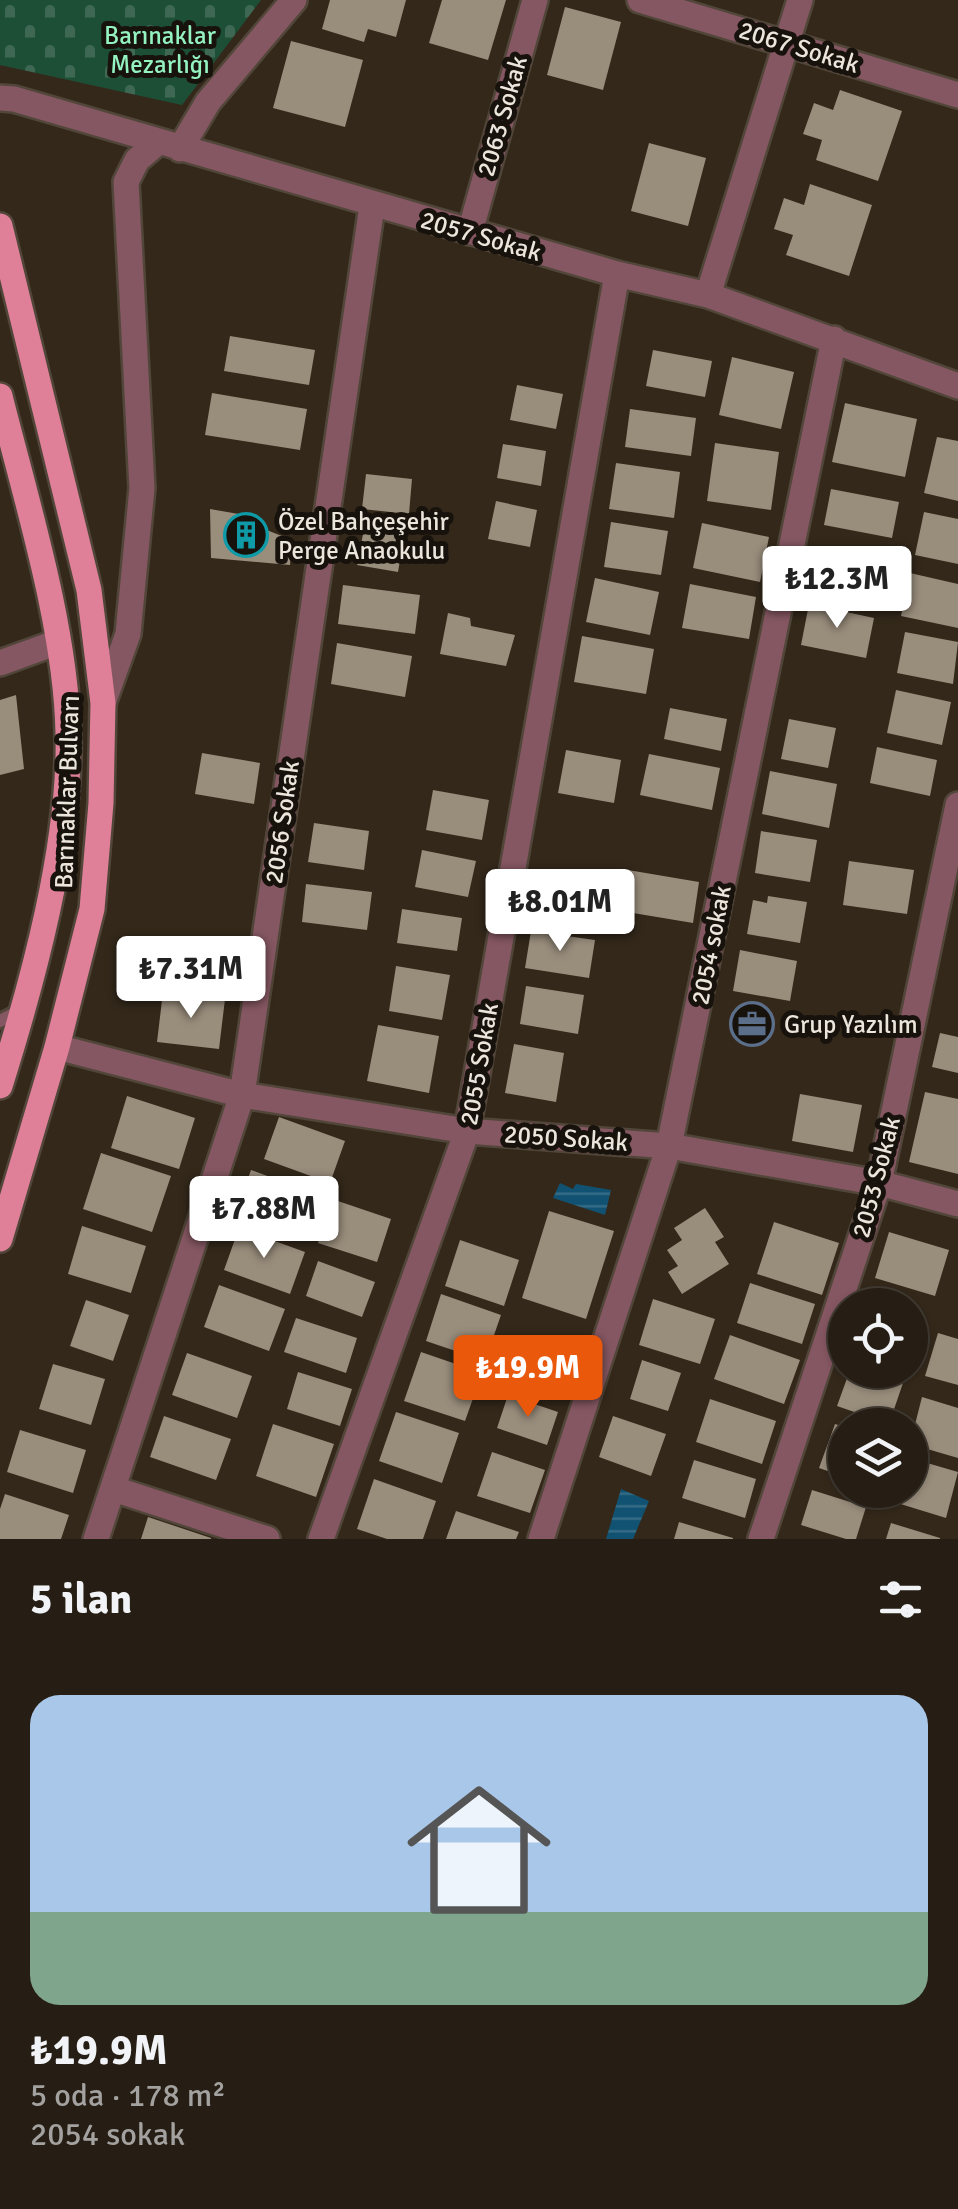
<!DOCTYPE html>
<html lang="tr">
<meta charset="utf-8">
<style>
body{margin:0;font-family:Signika,sans-serif;background:#322b22;color:#f1f3f6;height:100vh;display:flex;flex-direction:column;font-size:38px;white-space:nowrap}
*{box-sizing:border-box;margin:0}
p{font-size:32px;color:#a4a2a0}
.icon{flex:none;width:55px;height:55px;fill:none;stroke:currentColor;stroke-width:2;stroke-linecap:round;stroke-linejoin:round}
.map{position:relative;height:1539px;overflow:hidden}
.sheet{display:flex;flex-direction:column;background:#261e14;flex:1}
.sheet>*{flex:none}
.controls{position:absolute;left:828px;top:1288px;display:grid;gap:20px}
.controls a{display:grid;place-items:center;width:100px;height:100px;border-radius:50%;background:#261e14;box-shadow:0 2px 8px #0004,0 0 0 2px #423c34;font-size:50px}
.price{position:absolute;translate:-50% -85px;padding:0 22px;border-radius:10px;background:#fff;color:#222;font-size:32px;line-height:65px;filter:drop-shadow(0 2px 5px #0008)}
.price::after{content:'';position:absolute;left:50%;top:60px;width:30px;height:22px;margin-left:-15px;background:inherit;clip-path:polygon(0 0,100% 0,50% 100%)}
.price.current{background:#ea580c;color:#fff}
ul{padding:0;list-style:none}
li{display:grid;align-content:center;gap:20px;height:530px;padding:0 30px}
li span{display:grid;place-items:center;height:310px;border-radius:30px;color:#555}
li>.icon{margin-inline-start:auto}
span .icon{width:180px;height:180px;fill:#fffc;stroke-width:1}
li b{font-size:42px}
h2{display:flex;justify-content:space-between;align-items:center;height:120px;padding:0 30px;font-size:42px}
.map>svg:first-child{display:block}
</style>
<div class="map">
<svg width="958" height="1539" viewBox="0 0 958 1539">
<defs>
<pattern id="cemetery-stones" width="16" height="16" patternUnits="userSpaceOnUse" patternTransform="scale(2.5)"><rect width="16" height="16" fill="#1d4f37"/><path d="M2 7V4a2 2 0 0 1 4 0v3zM10 15v-3a2 2 0 0 1 4 0v3z" fill="#3e6853"/></pattern>
<pattern id="water-rules" width="6" height="5" patternUnits="userSpaceOnUse" patternTransform="scale(2.5)"><rect width="6" height="5" fill="#115272"/><path d="M0 2.5h6" fill="none" stroke="#346b86"/></pattern>
</defs>
<rect width="100%" height="100%" fill="#33281a"/>
<path fill="url(#cemetery-stones)" d="M0,0H261L182,105L0,65Z"/>
<path fill="url(#water-rules)" d="M560,1183L573,1189L576,1184L611,1190L605,1215L553,1198Z
M621,1489L649,1501L633,1539H606Z"/>
<path fill="#998d7c" d="M330,0H406L396,37L368,29L364,42L322,29Z
M442,0H506L488,60L429,43Z
M565,7L621,22L603,90L547,75Z
M291,41L363,60L345,127L273,108Z
M840,90L902,111L878,181L816,160L822,140L803,134L814,103L833,110Z
M649,143L706,158L688,226L631,211Z
M810,184L872,205L849,276L786,255L793,235L774,229L784,198L804,205Z
M230,336L315,350L309,385L224,371Z
M653,350L712,361L705,397L646,386Z
M732,357L794,372L781,429L719,415Z
M517,385L563,394L556,429L510,420Z
M212,393L307,409L300,450L205,435Z
M845,403L917,419L905,477L832,462Z
M630,409L696,418L691,456L625,447Z
M937,437L958,441V501L924,493Z
M715,443L779,452L771,510L707,501Z
M503,444L546,451L541,486L497,478Z
M616,463L680,472L674,518L609,509Z
M366,474L412,479L409,514L362,509Z
M831,489L899,502L892,538L824,525Z
M496,501L537,510L530,547L488,539Z
M210,509L256,517L259,527L292,540L290,565L211,558Z
M924,512L958,519V564L915,555Z
M611,522L668,531L661,575L604,567Z
M702,523L769,537L760,582L693,568Z
M364,529L404,537L398,572L357,565Z
M818,549L882,559L875,597L812,588Z
M910,573L958,584V628L901,616Z
M595,578L659,592L650,635L586,622Z
M690,584L756,597L749,639L682,628Z
M343,585L420,595L415,634L338,624Z
M809,604L874,618L866,658L801,645Z
M448,613L470,618L471,626L515,635L506,666L440,654Z
M905,632L958,642L953,684L897,673Z
M582,636L654,649L646,694L574,682Z
M337,643L412,656L405,697L331,684Z
M896,690L951,702L942,745L887,733Z
M16,695L24,769L0,775V700Z
M670,708L727,719L721,751L664,739Z
M789,719L836,728L828,768L781,759Z
M877,747L937,760L930,796L870,783Z
M566,750L621,760L614,803L558,793Z
M202,753L260,763L254,804L195,794Z
M649,754L720,768L712,810L640,795Z
M770,771L837,784L829,828L762,814Z
M433,790L489,800L482,840L426,830Z
M314,823L369,831L364,870L308,862Z
M761,831L817,840L810,882L755,873Z
M422,850L476,861L468,897L415,887Z
M849,861L914,870L907,914L843,905Z
M628,870L699,882L693,923L621,911Z
M306,884L372,892L367,930L302,922Z
M768,896L807,902L800,943L747,934L753,900L767,903Z
M402,909L462,918L457,951L397,943Z
M531,931L595,940L589,978L525,968Z
M740,950L797,961L790,1001L733,991Z
M396,966L450,975L442,1020L389,1011Z
M526,986L584,995L578,1034L520,1024Z
M163,992L225,999L219,1049L157,1042Z
M378,1025L439,1036L429,1093L367,1081Z
M940,1033L958,1037V1073L932,1067Z
M514,1044L564,1053L556,1102L505,1093Z
M925,1092L958,1099V1174L909,1162Z
M800,1094L862,1105L853,1152L792,1141Z
M127,1096L195,1118L179,1169L111,1148Z
M279,1117L345,1141L330,1183L264,1159Z
M101,1153L171,1176L152,1232L83,1209Z
M251,1170L316,1194L301,1236L236,1212Z
M332,1199L391,1219L377,1262L318,1243Z
M705,1208L724,1237L715,1242L729,1264L682,1294L668,1272L678,1266L667,1250L682,1240L674,1228Z
M549,1211L614,1231L586,1319L522,1298Z
M774,1222L839,1243L822,1295L757,1274Z
M82,1226L146,1246L131,1293L68,1274Z
M239,1228L305,1252L290,1294L224,1270Z
M889,1232L949,1250L935,1296L875,1278Z
M460,1240L519,1260L504,1306L445,1286Z
M318,1261L375,1282L362,1317L306,1296Z
M750,1283L815,1304L802,1344L737,1323Z
M219,1285L285,1309L269,1351L204,1327Z
M441,1294L501,1315L485,1361L426,1341Z
M653,1299L715,1319L700,1364L639,1345Z
M86,1300L129,1315L113,1361L70,1346Z
M296,1318L357,1338L346,1373L284,1352Z
M910,1319L924,1323L911,1367H910Z
M938,1333L958,1339V1385L925,1376Z
M730,1335L800,1360L784,1404L714,1379Z
M514,1338L572,1356L561,1392L503,1374Z
M421,1352L482,1373L465,1421L404,1401Z
M187,1353L252,1376L237,1418L172,1395Z
M642,1360L681,1373L668,1411L630,1399Z
M53,1364L105,1379L91,1425L39,1409Z
M850,1370H866L903,1383L889,1424L837,1406Z
M298,1372L352,1389L340,1426L287,1409Z
M508,1395L558,1412L547,1445L497,1428Z
M922,1397L958,1408V1458L910,1444Z
M710,1399L776,1421L762,1464L696,1442Z
M396,1412L459,1433L442,1483L379,1461Z
M164,1416L231,1439L216,1480L150,1457Z
M613,1416L666,1434L651,1476L599,1457Z
M273,1424L334,1444L316,1497L256,1476Z
M835,1424L845,1427V1477L819,1468Z
M20,1430L86,1450L73,1493L7,1472Z
M492,1452L545,1470L530,1513L477,1496Z
M910,1458L958,1472L946,1518L894,1502L898,1490H910Z
M694,1460L756,1479L745,1518L682,1498Z
M374,1479L436,1501L423,1539H387L357,1529Z
M812,1490L866,1507L856,1539H846L801,1525Z
M5,1494L69,1515L61,1539H0V1509Z
M456,1511L519,1532L516,1539H446Z
M148,1517L211,1538V1539H141Z
M679,1522L733,1538V1539H674Z
M891,1523L940,1538V1539H886Z"/>
<g fill="none" stroke-linecap="round" stroke-linejoin="round">
<g stroke="#514639" stroke-width="18">
<path id="service" d="M0,1021L21,1010"/>
</g>
<g stroke="#514639" stroke-width="30">
<path id="minor" d="M640,0L958,95
M0,98L14,99L617,274L708,295L958,386
M180,149L208,102L294,0
M470,232L535,0
M708,295L800,0
M0,663L58,642
M57,1047L242,1095L467,1131L669,1146L879,1183L958,1204
M114,1489L267,1539
M96,1539L242,1095L372,206
M321,1539L467,1131L617,274
M541,1539L669,1146L834,339
M761,1539L879,1183L958,805"/>
</g>
<g stroke="#514639" stroke-width="30">
<path id="tertiary" d="M103,703L128,634L142,488L126,182L137,160L157,143"/>
</g>
<g stroke="#514639" stroke-width="30">
<path id="primary" d="M0,226L89,590L103,703L101,803L92,909L57,1047L0,1239
M0,396C26,500 66,627 68,733C71,843 33,981 0,1086"/>
</g>
<use href="#service" stroke="#855762" stroke-width="12"/>
<use href="#minor" stroke="#855762" stroke-width="25"/>
<use href="#tertiary" stroke="#855762" stroke-width="25"/>
<use href="#primary" stroke="#df8098" stroke-width="25"/>
</g>
<defs>
<g id="building-ring" transform="scale(2.25)"><circle r="9.5" fill="#17120c" stroke="#0f9aa8" stroke-width="1.5"/><path d="M-4-6H4V6H1V3H-1V6H-4ZM-2.5-4.3h1.7v1.8h-1.7ZM.8-4.3h1.7v1.8H.8ZM-2.5-1h1.7V.8h-1.7ZM.8-1h1.7V.8H.8Z" fill="#0f9aa8"/></g>
<g id="office-ring" transform="scale(2.25)"><circle r="9.5" fill="#17120c" stroke="#5c6f8a" stroke-width="1.5"/><path d="M-6-3h4V-5.5h4V-3h4V5H-6ZM-1-4.5V-3h2v-1.5ZM-6 0V1H6V0Z" fill="#5c6f8a"/></g>
</defs>
<g fill-rule="evenodd">
<use href="#building-ring" x="246" y="535"/>
<use href="#office-ring" x="752" y="1024"/>
</g>
<g text-anchor="middle" dominant-baseline="central" stroke-width="10" stroke-linejoin="round" paint-order="stroke">
<g font-size="25" fill="#94f1c0" stroke="#17120c">
<text x="160" y="35">Barınaklar<tspan x="160" dy="29">Mezarlığı</tspan></text>
</g>
<g font-size="25" fill="#ece5dc" stroke="#17120c">
<text transform="translate(799 47) rotate(17)">2067 Sokak</text>
<text transform="translate(502 116) rotate(-74)">2063 Sokak</text>
<text transform="translate(481 236) rotate(16)">2057 Sokak</text>
<text transform="translate(67 792) rotate(-88)">Barınaklar Bulvarı</text>
<text transform="translate(282 822) rotate(-82)">2056 Sokak</text>
<text transform="translate(711 945) rotate(-79)">2054 sokak</text>
<text transform="translate(479 1064) rotate(-80)">2055 Sokak</text>
<text transform="translate(566 1138) rotate(4)">2050 Sokak</text>
<text transform="translate(876 1177) rotate(-75)">2053 Sokak</text>
</g>
<g font-size="25" fill="#ece5dc" stroke="#17120c" text-anchor="start">
<text x="278" y="521">Özel Bahçeşehir<tspan x="278" dy="29">Perge Anaokulu</tspan></text>
<text x="784" y="1024">Grup Yazılım</text>
</g>
</g>
</svg>
<div class="controls">
<a><svg class="icon" aria-label="locate" viewBox="0 0 24 24"><circle cx="12" cy="12" r="6"/><path d="M12 2v4M12 18v4M2 12h4M18 12h4"/></svg></a>
<a><svg class="icon" aria-label="layers" viewBox="0 0 24 24"><path d="M12 4l9 5-9 5-9-5zM3 14l9 5 9-5"/></svg></a>
</div>
<b class="price" style="left:837px;top:631px">₺12.3M</b>
<b class="price" style="left:560px;top:954px">₺8.01M</b>
<b class="price" style="left:191px;top:1021px">₺7.31M</b>
<b class="price" style="left:264px;top:1261px">₺7.88M</b>
<b class="price current" style="left:528px;top:1420px">₺19.9M</b>
</div>
<section class="sheet">
<h2>5 ilan<svg class="icon" aria-label="filters" viewBox="0 0 24 24"><path d="M4 7h16M4 17h16"/><circle cx="9" cy="7" r="2"/><circle cx="15" cy="17" r="2"/></svg></h2>
<ul>
<li><span style="background:linear-gradient(#a9c7e8 70%,#7fa58c 0)"><svg class="icon" aria-label="home" viewBox="0 0 24 24"><path d="M3 11l9-7 9 7M6 9v11h12V9"/></svg></span><div><b>₺19.9M</b><p>5 oda · 178 m²</p><p>2054 sokak</p></div></li>
</ul>
</section>
